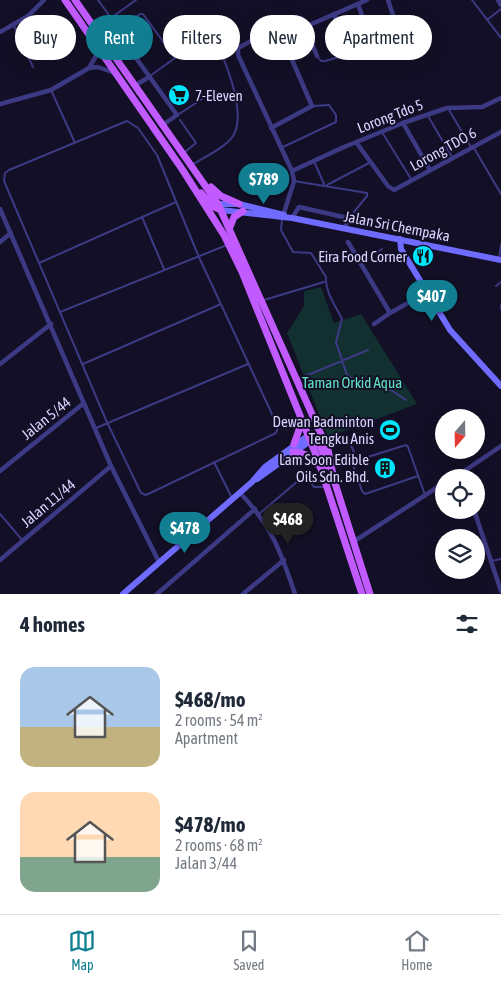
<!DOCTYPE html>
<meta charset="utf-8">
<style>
body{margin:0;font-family:"Asap Condensed",sans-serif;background:#f2f2f3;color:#1f2937;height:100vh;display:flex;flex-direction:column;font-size:19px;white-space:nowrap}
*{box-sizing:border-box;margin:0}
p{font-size:16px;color:#747a83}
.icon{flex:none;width:28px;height:28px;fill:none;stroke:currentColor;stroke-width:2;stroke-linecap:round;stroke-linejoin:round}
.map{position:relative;height:594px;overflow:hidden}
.panel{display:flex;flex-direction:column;background:#fff;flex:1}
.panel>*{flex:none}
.top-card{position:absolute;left:15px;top:15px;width:471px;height:45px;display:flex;gap:10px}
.needle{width:32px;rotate:200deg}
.tools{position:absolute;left:435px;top:409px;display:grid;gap:10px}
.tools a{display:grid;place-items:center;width:50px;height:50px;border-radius:50%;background:#fff;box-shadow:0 5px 20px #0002;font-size:25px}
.price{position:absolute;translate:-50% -42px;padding:0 11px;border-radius:18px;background:#117e91;color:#fff;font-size:16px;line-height:32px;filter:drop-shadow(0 1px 2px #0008)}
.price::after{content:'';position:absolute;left:50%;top:30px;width:15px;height:11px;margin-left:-8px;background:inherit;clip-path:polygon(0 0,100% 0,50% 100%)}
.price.on{background:#222;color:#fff}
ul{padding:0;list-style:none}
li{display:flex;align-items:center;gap:15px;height:125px;padding:0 20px}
li span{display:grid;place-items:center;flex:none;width:140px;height:100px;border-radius:15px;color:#555}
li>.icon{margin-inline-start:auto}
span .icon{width:60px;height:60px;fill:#fffc;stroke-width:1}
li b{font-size:21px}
h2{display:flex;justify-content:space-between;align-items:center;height:60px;padding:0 20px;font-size:21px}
.pill{padding:0 18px;border-radius:22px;background:#fff;box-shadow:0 5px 20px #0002;font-size:18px;line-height:45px}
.pill.on{background:#117e91;color:#fff}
.dock{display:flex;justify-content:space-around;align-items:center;height:70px;border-top:1px solid #e0e1e3;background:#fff;font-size:14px;color:#747a83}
.dock a{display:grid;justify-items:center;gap:2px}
.dock .on{color:#117e91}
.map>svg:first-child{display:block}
</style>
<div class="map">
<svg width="501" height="594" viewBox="0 0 501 594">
<rect width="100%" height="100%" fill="#130f26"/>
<path fill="#12302f" d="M321,287L334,323L361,314L417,404L328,437L287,333L304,306V291Z"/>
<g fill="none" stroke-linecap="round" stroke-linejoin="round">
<path stroke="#3d3a85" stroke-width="2" d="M98,0L111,18
M472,0L501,38
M487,20L501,9
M14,26L33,67
M97,28L136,0
M116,30L140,14H143L175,58L150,76
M317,56L321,61H325L395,41L398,38L399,33
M51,90L75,143
M449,110L471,147
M179,114L202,99
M428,116L452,157
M180,120L196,143L185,152
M127,121L138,128L157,155L198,255L278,427L276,433L146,495L141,493L106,420L4,181L5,173L9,170Z
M382,132L411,179
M283,147L336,122V115L329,105L313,106
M474,148L501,194
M314,161L324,184
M192,165C204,157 225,148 233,136C248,112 223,53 210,31
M294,181L367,193V196L354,212
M327,185L369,163
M142,217L164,269
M282,219L281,230L293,252L311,253L326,277C325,292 335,305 342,319L336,342L347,375L358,382L391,390L406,400
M499,258L501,245
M360,262L382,249
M39,263L176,202
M496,286L501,282
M264,300L324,282
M501,305V309
M60,312L227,245
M83,364L221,304
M298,379L368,350
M96,428L248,364
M329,445L348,439L354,452
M214,462L232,498
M418,476L365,494L362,491L353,465L355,461L406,445L408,447L425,495
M0,514L23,541
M259,514L305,475L314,487H323
M491,561L501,559"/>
<path stroke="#3d3a85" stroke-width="4.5" d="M388,0L399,33
M498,0L501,5
M358,4L373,47
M334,14L347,55
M307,26L367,0
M0,32L28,16L44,0
M103,39L116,30L177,115L164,124
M89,68L96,56L95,47
M136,85L149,77
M0,104L51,90L89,68L98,67L112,72
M403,123L430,170
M271,128L312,106L277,25
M356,142L388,186L394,190L501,132
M292,171L344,147L403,123L447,108L482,107L501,98
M0,209L111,466L159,562
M283,216L294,181L292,171L238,55V48L295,17L302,19L317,56
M292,218L299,207L348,218L345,228
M0,242L11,233
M348,242L390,313L426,293
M374,324L390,313
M0,364L51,324
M0,471L84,403
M454,478L501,446
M240,493C271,525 281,552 295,594
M474,510L501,591
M353,542L444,483
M0,560L111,466
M157,594L255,509
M243,594L284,560"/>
<path stroke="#6f6bff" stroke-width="6" d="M218,204H239L284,215
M221,210L292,218L501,260
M400,239L401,249L450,330L501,386
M257,479L310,441
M123,594L252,482L265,467L309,435"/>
<path stroke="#c25bff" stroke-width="7" d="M65,0L182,169L224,235L242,272L318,460L362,594
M75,0L218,204L328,450L334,480L370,594
M211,187L221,196L239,204
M201,193L212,206L221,210
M230,227L234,217L243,211
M309,435C321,441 323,454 327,466
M294,444L299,430L300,418
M293,452C303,453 311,455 317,464"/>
</g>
<defs>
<g id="supermarket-disc" transform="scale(1.125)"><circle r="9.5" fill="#00e5ff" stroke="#130f26"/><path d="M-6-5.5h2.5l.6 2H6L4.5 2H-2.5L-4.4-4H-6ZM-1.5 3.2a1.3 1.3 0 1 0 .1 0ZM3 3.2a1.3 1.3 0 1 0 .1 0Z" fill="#111"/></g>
<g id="restaurant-disc" transform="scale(1.125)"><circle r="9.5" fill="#00e5ff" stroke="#130f26"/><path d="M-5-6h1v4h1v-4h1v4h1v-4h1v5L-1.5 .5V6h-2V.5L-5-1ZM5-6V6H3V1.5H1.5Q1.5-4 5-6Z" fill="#111"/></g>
<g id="stadium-disc" transform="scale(1.125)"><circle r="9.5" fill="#00e5ff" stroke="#130f26"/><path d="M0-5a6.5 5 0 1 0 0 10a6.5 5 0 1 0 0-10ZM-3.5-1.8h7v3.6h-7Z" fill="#111"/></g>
<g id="building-disc" transform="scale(1.125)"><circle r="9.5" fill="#00e5ff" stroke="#130f26"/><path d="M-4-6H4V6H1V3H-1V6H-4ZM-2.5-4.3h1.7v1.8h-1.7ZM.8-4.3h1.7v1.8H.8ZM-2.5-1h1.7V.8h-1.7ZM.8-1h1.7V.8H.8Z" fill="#111"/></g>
</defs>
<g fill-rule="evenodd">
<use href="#supermarket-disc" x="179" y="95"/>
<use href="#restaurant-disc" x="423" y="256"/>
<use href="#stadium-disc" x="390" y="430"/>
<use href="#building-disc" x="385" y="468"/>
</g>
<g text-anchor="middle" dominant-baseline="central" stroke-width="4" stroke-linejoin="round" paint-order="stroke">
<g font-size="15" fill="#d9d4ff" stroke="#130f26" text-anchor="end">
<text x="195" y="95" text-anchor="start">7-Eleven</text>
<text x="407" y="256">Eira Food Corner</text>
<text x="374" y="421">Dewan Badminton<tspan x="374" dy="17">Tengku Anis</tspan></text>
<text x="369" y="459">Lam Soon Edible<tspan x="369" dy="17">Oils Sdn. Bhd.</tspan></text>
</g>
<g font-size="15" fill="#d9d4ff" stroke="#130f26">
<text transform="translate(390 116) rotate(-21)">Lorong Tdo 5</text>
<text transform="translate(443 149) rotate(-29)">Lorong TDO 6</text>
<text transform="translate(397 226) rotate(11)">Jalan Sri Chempaka</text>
<text transform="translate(46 418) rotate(-39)">Jalan 5/44</text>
<text transform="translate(48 503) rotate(-40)">Jalan 11/44</text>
</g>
<g font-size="15" fill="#5fe0c0" stroke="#130f26">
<text x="352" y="382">Taman Orkid Aqua</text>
</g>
</g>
</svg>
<div class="tools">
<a><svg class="needle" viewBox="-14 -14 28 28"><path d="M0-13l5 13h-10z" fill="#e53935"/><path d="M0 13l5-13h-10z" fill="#747a83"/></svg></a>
<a><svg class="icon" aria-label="locate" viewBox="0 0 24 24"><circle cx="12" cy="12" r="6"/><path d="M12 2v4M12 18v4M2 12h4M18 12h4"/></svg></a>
<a><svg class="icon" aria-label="layers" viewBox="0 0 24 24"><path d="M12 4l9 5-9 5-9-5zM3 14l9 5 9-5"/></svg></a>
</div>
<b class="price" style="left:264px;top:205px">$789</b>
<b class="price" style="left:432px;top:322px">$407</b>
<b class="price on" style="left:288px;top:545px">$468</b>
<b class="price" style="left:185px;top:554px">$478</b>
<div class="top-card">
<a class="pill">Buy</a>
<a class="pill on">Rent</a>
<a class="pill">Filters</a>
<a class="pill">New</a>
<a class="pill">Apartment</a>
</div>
</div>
<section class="panel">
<h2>4 homes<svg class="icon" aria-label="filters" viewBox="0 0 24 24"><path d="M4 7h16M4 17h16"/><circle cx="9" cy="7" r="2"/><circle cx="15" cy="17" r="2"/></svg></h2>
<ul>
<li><span style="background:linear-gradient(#a9c7e8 60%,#c2b280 0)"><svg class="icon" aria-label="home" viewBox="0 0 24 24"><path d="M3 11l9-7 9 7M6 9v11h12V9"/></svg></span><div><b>$468/mo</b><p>2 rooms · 54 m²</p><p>Apartment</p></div></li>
<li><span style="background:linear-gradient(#ffd9b3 65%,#7fa58c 0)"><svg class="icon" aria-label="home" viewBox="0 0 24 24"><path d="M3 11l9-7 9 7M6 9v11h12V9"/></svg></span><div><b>$478/mo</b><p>2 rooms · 68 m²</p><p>Jalan 3/44</p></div></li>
</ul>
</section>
<nav class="dock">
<a class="on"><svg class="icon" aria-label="map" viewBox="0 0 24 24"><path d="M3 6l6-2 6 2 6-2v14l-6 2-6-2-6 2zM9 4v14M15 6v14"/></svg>Map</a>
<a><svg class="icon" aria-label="saved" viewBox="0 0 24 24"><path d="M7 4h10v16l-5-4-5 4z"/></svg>Saved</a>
<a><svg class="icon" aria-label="home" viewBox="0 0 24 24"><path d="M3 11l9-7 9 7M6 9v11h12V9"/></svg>Home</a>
</nav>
